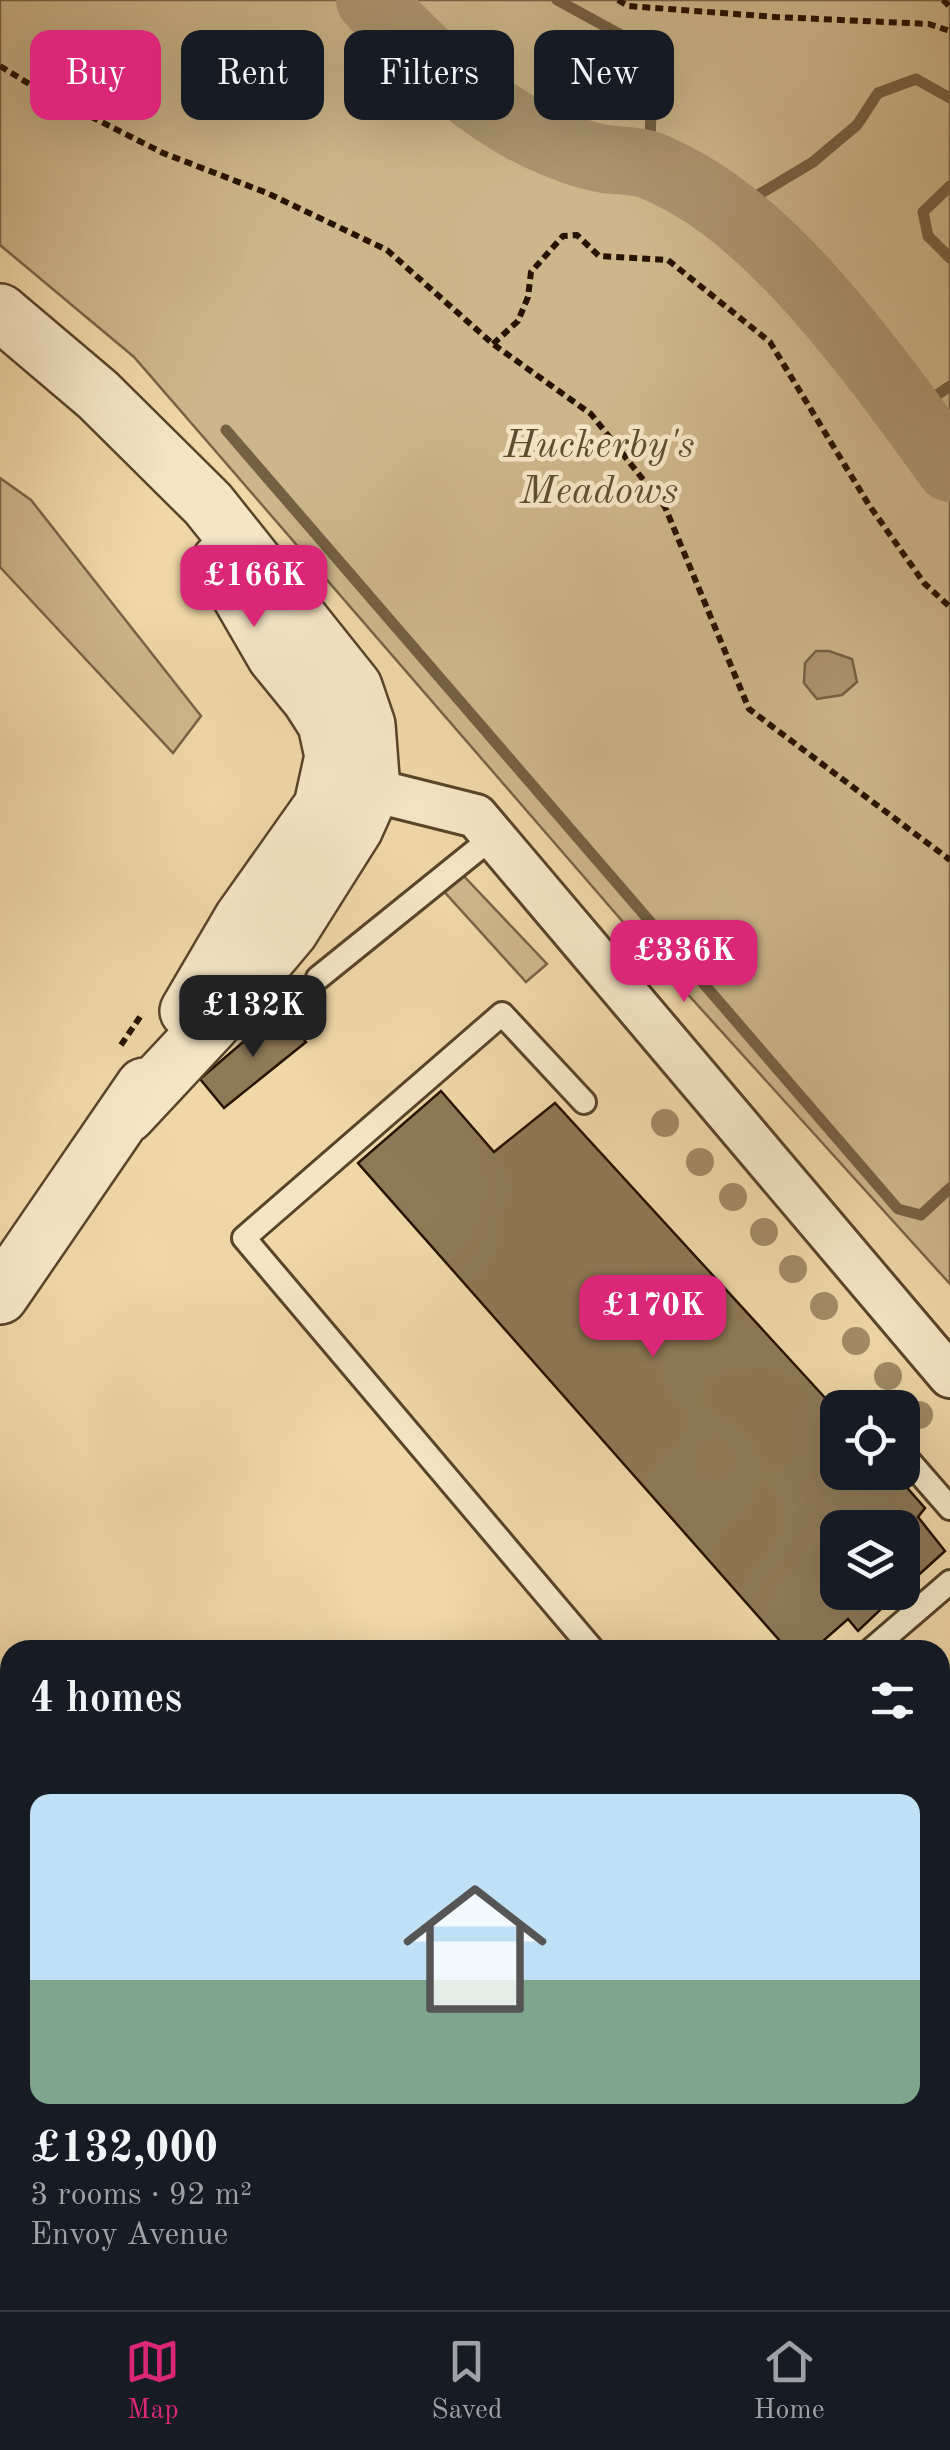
<!DOCTYPE html>
<meta charset="utf-8">
<style>
body{margin:0;font-family:"Old Standard TT",serif;background:#20242c;color:#f1f3f6;height:100vh;display:flex;flex-direction:column;font-size:38px;white-space:nowrap}
*{box-sizing:border-box;margin:0}
p{font-size:32px;color:#9ea1a6}
.icon{flex:none;width:55px;height:55px;fill:none;stroke:currentColor;stroke-width:2;stroke-linecap:round;stroke-linejoin:round}
.map{position:relative;flex:1;overflow:hidden}
.drawer{position:absolute;left:0px;top:1640px;width:950px;height:670px;display:flex;flex-direction:column;background:#171b24;border-radius:30px 30px 0 0;box-shadow:0 10px 40px #0002}
.drawer>*{flex:none}
.top-card{position:absolute;left:30px;top:30px;width:890px;height:90px;display:flex;gap:20px}
.controls{position:absolute;left:820px;top:1390px;display:grid;gap:20px}
.controls a{display:grid;place-items:center;width:100px;height:100px;border-radius:20px;background:#171b24;box-shadow:0 10px 40px #0002;font-size:50px}
.price{position:absolute;translate:-50% -85px;padding:0 22px;border-radius:20px;background:#db2777;color:#fff;font-size:32px;line-height:65px;filter:drop-shadow(0 2px 5px #0008)}
.price::after{content:'';position:absolute;left:50%;top:60px;width:30px;height:22px;margin-left:-15px;background:inherit;clip-path:polygon(0 0,100% 0,50% 100%)}
.price.current{background:#222;color:#fff}
ul{padding:0;list-style:none}
li{display:grid;align-content:center;gap:20px;height:530px;padding:0 30px}
li span{display:grid;place-items:center;height:310px;border-radius:20px;color:#555}
li>.icon{margin-inline-start:auto}
span .icon{width:180px;height:180px;fill:#fffc;stroke-width:1}
li b{font-size:42px}
h2{display:flex;justify-content:space-between;align-items:center;height:120px;padding:0 30px;font-size:42px}
.tag{padding:0 35px;border-radius:20px;background:#171b24;box-shadow:0 10px 40px #0002;font-size:35px;line-height:90px}
.tag.current{background:#db2777;color:#fff}
.menu{display:flex;justify-content:space-around;align-items:center;height:140px;border-top:2px solid #363941;background:#171b24;font-size:28px;color:#9ea1a6}
.menu a{display:grid;justify-items:center;gap:5px}
.menu .current{color:#db2777}
.map>svg:first-child{display:block}
</style>
<div class="map">
<svg width="950" height="2310" viewBox="0 0 950 2310">
<rect width="100%" height="100%" fill="#efd7a7"/>
<filter id="stains"><feTurbulence type="fractalNoise" baseFrequency=".002" numOctaves="4"/><feColorMatrix values="0 0 0 0 .2 0 0 0 0 .09 0 0 0 0 .02 0 0 0 .5 -.17"/></filter>
<radialGradient id="worn" r=".72"><stop offset=".6" stop-color="#630" stop-opacity="0"/><stop offset="1" stop-color="#630" stop-opacity=".3"/></radialGradient>
<path fill="#cdb68b" stroke="#7a6446" stroke-width="2.5" d="M0,0H950V1284L636,937L134,357L0,245Z
M0,478L31,500L201,716L173,753L0,567Z
M460,872L547,964L526,982L439,886Z"/>
<path fill="#ab946f" stroke="#766043" stroke-width="2.5" d="M816,651H829L852,659L857,682L842,695L817,699L804,683L805,663Z"/>
<g fill="none" stroke-linecap="round" stroke-linejoin="round">
<path stroke="#766043" stroke-width="11" d="M557,0L623,36L652,88L649,165
M950,186L923,212L928,236L950,258
M728,213L813,162L857,125L878,93L916,79L950,98
M910,413L950,386
M226,430L898,1209L921,1215L950,1188"/>
<path stroke="#ab946f" stroke-width="68" d="M370,0C426,58 484,117 561,146C574,151 590,157 605,159C619,161 635,160 649,165C663,170 678,178 690,185C789,242 883,376 950,468"/>
</g>
<path fill="#8f7957" stroke="#271301" stroke-width="2.5" d="M279,1011L306,1042L224,1108L200,1079Z
M441,1091L494,1152L555,1103L838,1412V1472H893L925,1508L918,1517L945,1551L902,1590V1528H838V1592H899L858,1631L848,1619L824,1640L832,1649L830,1650H788L358,1163Z
M0,2100L10,2111V2146L0,2155Z"/>
<g fill="none" stroke-linecap="round" stroke-linejoin="round">
<g stroke="#59442a" stroke-width="28">
<path id="service" d="M318,978L494,836
M584,1102L502,1014L244,1238L593,1650
M909,1461L950,1508
M871,1650L950,1582
M940,1913L949,1892
M940,2033L950,2043
M0,2047L10,2059
M221,2300L230,2310
M258,2300L267,2310
M287,2300L296,2310
M314,2300L322,2310"/>
</g>
<g stroke="#59442a" stroke-width="48">
<path id="minor" d="M344,783L476,816L950,1376
M940,2098L950,2084
M769,2310L781,2300"/>
</g>
<g stroke="#59442a" stroke-width="60">
<path id="tertiary" d="M0,312L98,395L208,504L354,687L367,725L372,790L355,828L290,931L211,1025L127,1115
M188,1011L242,919L322,806L333,756L326,724L310,699L275,656L220,561
M0,1296L144,1086"/>
</g>
<g stroke="#271301" stroke-width="60">
<path id="trunk" d="M940,2270L950,2261
M893,2310L905,2300"/>
</g>
<path stroke="#271301" stroke-width="6" stroke-dasharray="8 5" stroke-linecap="butt" d="M618,0L628,6L776,17L929,24L950,31
M943,0L950,7
M0,66L44,93L163,153L267,193L387,250L493,344L591,414L665,507L749,709L950,860
M493,344L518,321L528,297L531,272L563,236L577,235L599,256L668,260L770,342L869,505L924,583L950,607
M121,1045L142,1014
M940,2206L950,2198
M821,2310L832,2300"/>
<use href="#service" stroke="#f5e5c6" stroke-width="22"/>
<use href="#minor" stroke="#f5e5c6" stroke-width="42"/>
<use href="#tertiary" stroke="#f5e5c6" stroke-width="55"/>
<use href="#trunk" stroke="#efd7a7" stroke-width="55"/>
</g>
<g fill="#a18b66">
<circle cx="665" cy="1123" r="14"/>
<circle cx="700" cy="1162" r="14"/>
<circle cx="733" cy="1197" r="14"/>
<circle cx="764" cy="1232" r="14"/>
<circle cx="793" cy="1269" r="14"/>
<circle cx="824" cy="1306" r="14"/>
<circle cx="856" cy="1341" r="14"/>
<circle cx="888" cy="1376" r="14"/>
<circle cx="919" cy="1415" r="14"/>
</g>
<g text-anchor="middle" dominant-baseline="central" stroke-width="9" stroke-linejoin="round" paint-order="stroke">
<g font-size="40" font-style="italic" fill="#614c31" stroke="#f5e5c6">
<text x="599" y="447">Huckerby's<tspan x="599" dy="46">Meadows</tspan></text>
</g>
</g>
<rect width="100%" height="100%" filter="url(#stains)"/>
<rect width="100%" height="100%" fill="url(#worn)"/>
</svg>
<div class="controls">
<a><svg class="icon" aria-label="locate" viewBox="0 0 24 24"><circle cx="12" cy="12" r="6"/><path d="M12 2v4M12 18v4M2 12h4M18 12h4"/></svg></a>
<a><svg class="icon" aria-label="layers" viewBox="0 0 24 24"><path d="M12 4l9 5-9 5-9-5zM3 14l9 5 9-5"/></svg></a>
</div>
<b class="price" style="left:254px;top:630px">£166K</b>
<b class="price" style="left:684px;top:1005px">£336K</b>
<b class="price current" style="left:253px;top:1060px">£132K</b>
<b class="price" style="left:653px;top:1360px">£170K</b>
<div class="top-card">
<a class="tag current">Buy</a>
<a class="tag">Rent</a>
<a class="tag">Filters</a>
<a class="tag">New</a>
</div>
<section class="drawer">
<h2>4 homes<svg class="icon" aria-label="filters" viewBox="0 0 24 24"><path d="M4 7h16M4 17h16"/><circle cx="9" cy="7" r="2"/><circle cx="15" cy="17" r="2"/></svg></h2>
<ul>
<li><span style="background:linear-gradient(#bfe0f5 60%,#7fa58c 0)"><svg class="icon" aria-label="home" viewBox="0 0 24 24"><path d="M3 11l9-7 9 7M6 9v11h12V9"/></svg></span><div><b>£132,000</b><p>3 rooms · 92 m²</p><p>Envoy Avenue</p></div></li>
</ul>
</section>
</div>
<nav class="menu">
<a class="current"><svg class="icon" aria-label="map" viewBox="0 0 24 24"><path d="M3 6l6-2 6 2 6-2v14l-6 2-6-2-6 2zM9 4v14M15 6v14"/></svg>Map</a>
<a><svg class="icon" aria-label="saved" viewBox="0 0 24 24"><path d="M7 4h10v16l-5-4-5 4z"/></svg>Saved</a>
<a><svg class="icon" aria-label="home" viewBox="0 0 24 24"><path d="M3 11l9-7 9 7M6 9v11h12V9"/></svg>Home</a>
</nav>
